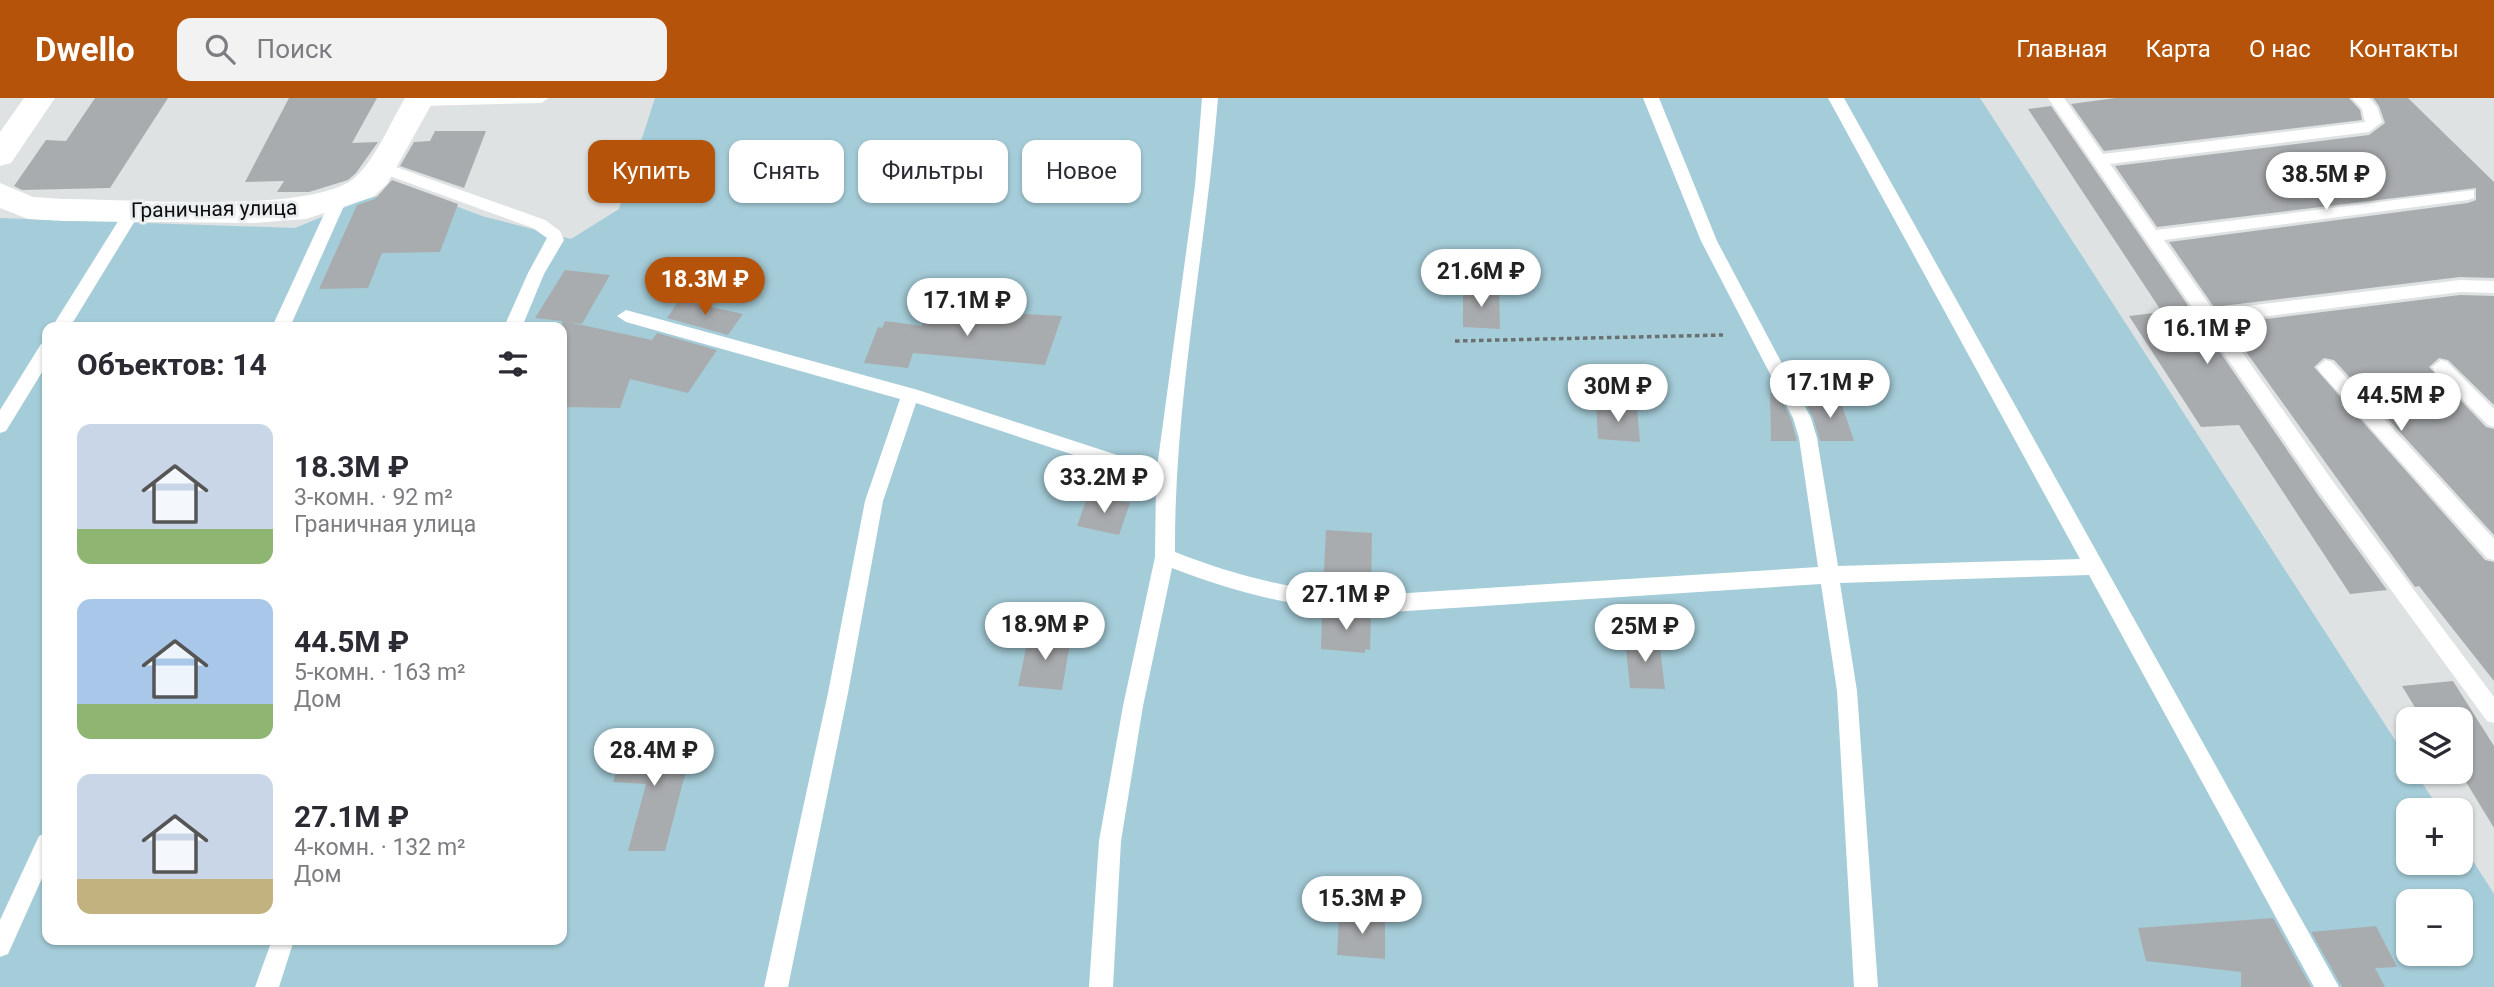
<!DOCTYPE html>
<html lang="ru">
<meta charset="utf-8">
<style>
body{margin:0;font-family:Roboto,sans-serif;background:#f2f2f3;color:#2b2b33;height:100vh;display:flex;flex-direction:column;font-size:26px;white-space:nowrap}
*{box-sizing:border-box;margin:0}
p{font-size:23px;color:#7c7c81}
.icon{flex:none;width:38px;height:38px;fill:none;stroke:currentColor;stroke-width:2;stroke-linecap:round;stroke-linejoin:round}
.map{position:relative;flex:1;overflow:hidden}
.sheet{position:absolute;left:42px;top:224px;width:525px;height:623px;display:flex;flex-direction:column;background:#fff;border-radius:14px;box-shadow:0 2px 5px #0004}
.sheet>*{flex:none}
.hud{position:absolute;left:588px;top:42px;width:665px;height:63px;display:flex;gap:14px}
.buttons{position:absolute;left:2396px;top:609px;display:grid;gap:14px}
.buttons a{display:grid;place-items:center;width:77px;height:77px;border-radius:14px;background:#fff;box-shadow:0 2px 5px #0004;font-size:35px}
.price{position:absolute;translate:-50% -60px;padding:0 16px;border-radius:24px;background:#fff;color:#222;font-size:23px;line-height:46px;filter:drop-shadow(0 2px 4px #0008)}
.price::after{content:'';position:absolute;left:50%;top:42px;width:21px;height:16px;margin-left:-10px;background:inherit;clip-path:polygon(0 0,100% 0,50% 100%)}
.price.on{background:#b45309;color:#fff}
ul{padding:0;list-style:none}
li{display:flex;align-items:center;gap:21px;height:175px;padding:0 35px}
li span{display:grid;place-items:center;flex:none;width:196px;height:140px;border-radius:14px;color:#555}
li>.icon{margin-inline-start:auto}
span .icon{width:84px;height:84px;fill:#fffc;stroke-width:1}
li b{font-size:30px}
h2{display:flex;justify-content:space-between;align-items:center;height:84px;padding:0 35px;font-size:30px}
.pill{padding:0 24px;border-radius:14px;background:#fff;box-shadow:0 2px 5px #0004;font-size:24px;line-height:63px}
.pill.on{background:#b45309;color:#fff}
header{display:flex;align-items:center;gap:42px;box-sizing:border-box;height:98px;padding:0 35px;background:#b45309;color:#fff}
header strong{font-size:33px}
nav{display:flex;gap:38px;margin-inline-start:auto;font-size:24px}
.search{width:490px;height:63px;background:#f2f2f3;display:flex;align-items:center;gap:18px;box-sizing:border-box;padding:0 24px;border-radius:14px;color:#7c7c81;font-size:26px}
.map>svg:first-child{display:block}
</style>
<header>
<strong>Dwello</strong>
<div class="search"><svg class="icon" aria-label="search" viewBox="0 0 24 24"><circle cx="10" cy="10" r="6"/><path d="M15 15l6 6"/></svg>Поиск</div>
<nav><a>Главная</a><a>Карта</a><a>О нас</a><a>Контакты</a></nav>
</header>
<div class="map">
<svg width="2494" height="889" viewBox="0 0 2494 889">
<rect width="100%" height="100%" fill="#dee2e3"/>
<path fill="#a5cdd9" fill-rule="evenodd" d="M655,0H1980L2408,662V674H2415L2440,712H2408V765H2460L2461,744L2494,796V889H0V120L295,130L370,99L424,96L482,118L571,141L619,111ZM47,229H562V842H47ZM2408,803H2460V856H2408Z"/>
<path fill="#a9acae" d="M95,0H168L110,90L22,92L14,88L46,42L66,43Z
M289,0H377L352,45L378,44L356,75L348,82L309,94H277L284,83L245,84Z
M2116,0H2349L2360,12L2362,22L2104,53L2071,6Z
M2373,0H2408L2494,84V180L2460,179L2214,209L2169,144L2468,105L2476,102V90L2157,129L2115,68L2369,37L2385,25L2379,8Z
M2051,8L2318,397L2387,492L2350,496L2239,327L2201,329L2129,218L2162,214L2028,11Z
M435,33H486L464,90L400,68L414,44L430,43Z
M392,82L458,106L440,154L382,155L368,190L319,191L357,107L375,101Z
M565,172L610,177L582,226L568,224L652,242L657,235L717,252L688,295L630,281L620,310L562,309V223L535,220Z
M1463,190L1499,192L1500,231L1463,229Z
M2460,197L2494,198V307L2448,262L2439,260L2429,269L2486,329L2494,331V437L2334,262L2324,260L2314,269L2485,462L2494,464V583L2419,488L2415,489L2226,226Z
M679,202L743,216L728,237L667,220Z
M928,211L1062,218L1045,267L913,255L908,270L864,265L878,229L882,230L885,223L922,228Z
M1770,295L1778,296L1791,321L1797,343H1771Z
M1803,299L1841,304L1854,343H1820L1813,319Z
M1596,307L1637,310L1640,344L1598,341Z
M1088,397L1130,405L1119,437L1077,428Z
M1326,432L1372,435L1371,494L1323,490Z
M1322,513L1371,517L1370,552L1365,551V555L1321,551Z
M1029,536L1071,539L1062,592L1018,588Z
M1625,541L1659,542L1665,591L1630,590Z
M2453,583L2494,648V730L2460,674V621H2422L2402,588Z
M627,642L693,646L665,753H628L646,686L613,684Z
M1339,816L1385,819V861L1337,857Z
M2273,820L2311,889H2241V874L2146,863L2138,830Z
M2376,828L2397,869L2375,870L2385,889H2342L2311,834Z"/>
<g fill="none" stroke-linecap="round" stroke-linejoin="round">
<path stroke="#6c6f70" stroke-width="3.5" stroke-dasharray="4.5 3.5" stroke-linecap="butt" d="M1455,243L1723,237"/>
<path fill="#fff" fill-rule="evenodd" d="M413,0H549L541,5L419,8L414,7Z
M1202,0H1218C1206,152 1174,302 1175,454C1241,480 1305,495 1376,497L1818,469L1799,340L1793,320L1701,143L1643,0H1659L1717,143L1811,320L1817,340L1838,468L2080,461L1828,0H1844L2339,889H2314L2089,477L1840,485L1857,593L1878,889H1854L1837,593L1821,486L1376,515C1305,512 1239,496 1172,470L1143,608L1121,743L1113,889H1089L1099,743L1123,608L1155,459L1156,384L916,305L883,403L848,595L788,889H764L828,595L865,403L900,301L626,224L617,218L626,212L918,292L1157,370L1195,88Z
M2048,0H2064L2103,56L2365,24L2362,11L2352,0H2369L2377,9L2382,24L2369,34L2110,66L2156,132L2474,92V100L2468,102L2164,142L2213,212L2460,182L2494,183V195L2460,194L2221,224L2334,385L2494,599V625L2487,623L2320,395Z
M382,64L545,122L560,133L564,142L544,176L522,229H504L528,175L547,140L533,130L376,73V65Z
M339,95L347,101L290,229H272L331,101Z
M133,107L141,113L70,229H52L127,109Z
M47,244V266L6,333L0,335V312L41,246Z
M2326,262L2332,264L2494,441V462L2487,460L2320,274L2317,269Z
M2441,262L2447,264L2494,311V329L2488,327L2435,274L2432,269Z
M47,734V769L8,856L0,859V822L39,738Z
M272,842H294L279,889H255Z"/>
<path fill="#fff" fill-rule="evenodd" d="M24,0H55L11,65L0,68V34Z
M405,0H435L387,86L373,99L306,121L253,125L64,123L28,121L0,110V85L33,99L64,101C131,101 296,115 349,84C372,70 391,23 405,0Z"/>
</g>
<g text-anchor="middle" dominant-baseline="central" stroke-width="6" stroke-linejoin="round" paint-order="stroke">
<g font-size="21" fill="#0d0f0f" stroke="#ebeff0">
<text transform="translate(214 111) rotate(-1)">Граничная улица</text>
</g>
</g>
</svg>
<div class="buttons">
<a><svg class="icon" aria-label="layers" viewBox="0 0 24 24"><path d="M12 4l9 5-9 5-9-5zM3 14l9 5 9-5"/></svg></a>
<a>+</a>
<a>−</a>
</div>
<b class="price" style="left:2326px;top:114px">38.5M ₽</b>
<b class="price" style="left:1481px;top:211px">21.6M ₽</b>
<b class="price on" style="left:705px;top:219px">18.3M ₽</b>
<b class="price" style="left:967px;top:240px">17.1M ₽</b>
<b class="price" style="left:2207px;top:268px">16.1M ₽</b>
<b class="price" style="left:1830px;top:322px">17.1M ₽</b>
<b class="price" style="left:1618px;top:326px">30M ₽</b>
<b class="price" style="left:2401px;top:335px">44.5M ₽</b>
<b class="price" style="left:1104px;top:417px">33.2M ₽</b>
<b class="price" style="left:1346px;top:534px">27.1M ₽</b>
<b class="price" style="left:1045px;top:564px">18.9M ₽</b>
<b class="price" style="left:1645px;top:566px">25M ₽</b>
<b class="price" style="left:654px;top:690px">28.4M ₽</b>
<b class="price" style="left:1362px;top:838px">15.3M ₽</b>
<div class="hud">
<a class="pill on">Купить</a>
<a class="pill">Снять</a>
<a class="pill">Фильтры</a>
<a class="pill">Новое</a>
</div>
<section class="sheet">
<h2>Объектов: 14<svg class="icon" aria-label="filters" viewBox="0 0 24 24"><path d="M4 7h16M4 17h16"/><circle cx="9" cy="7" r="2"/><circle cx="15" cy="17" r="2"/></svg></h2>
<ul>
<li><span style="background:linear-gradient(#c9d6e8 75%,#8fb573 0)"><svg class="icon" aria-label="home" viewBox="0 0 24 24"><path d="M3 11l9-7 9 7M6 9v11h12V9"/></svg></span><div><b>18.3M ₽</b><p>3-комн. · 92 m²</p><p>Граничная улица</p></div></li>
<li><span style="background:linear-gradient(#a9c7e8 75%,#8fb573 0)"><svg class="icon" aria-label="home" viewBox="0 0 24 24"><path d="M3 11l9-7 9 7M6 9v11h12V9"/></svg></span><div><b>44.5M ₽</b><p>5-комн. · 163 m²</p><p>Дом</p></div></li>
<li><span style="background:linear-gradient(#c9d6e8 75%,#c2b280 0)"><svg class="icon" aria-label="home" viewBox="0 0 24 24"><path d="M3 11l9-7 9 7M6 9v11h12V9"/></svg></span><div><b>27.1M ₽</b><p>4-комн. · 132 m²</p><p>Дом</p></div></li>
</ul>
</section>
</div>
